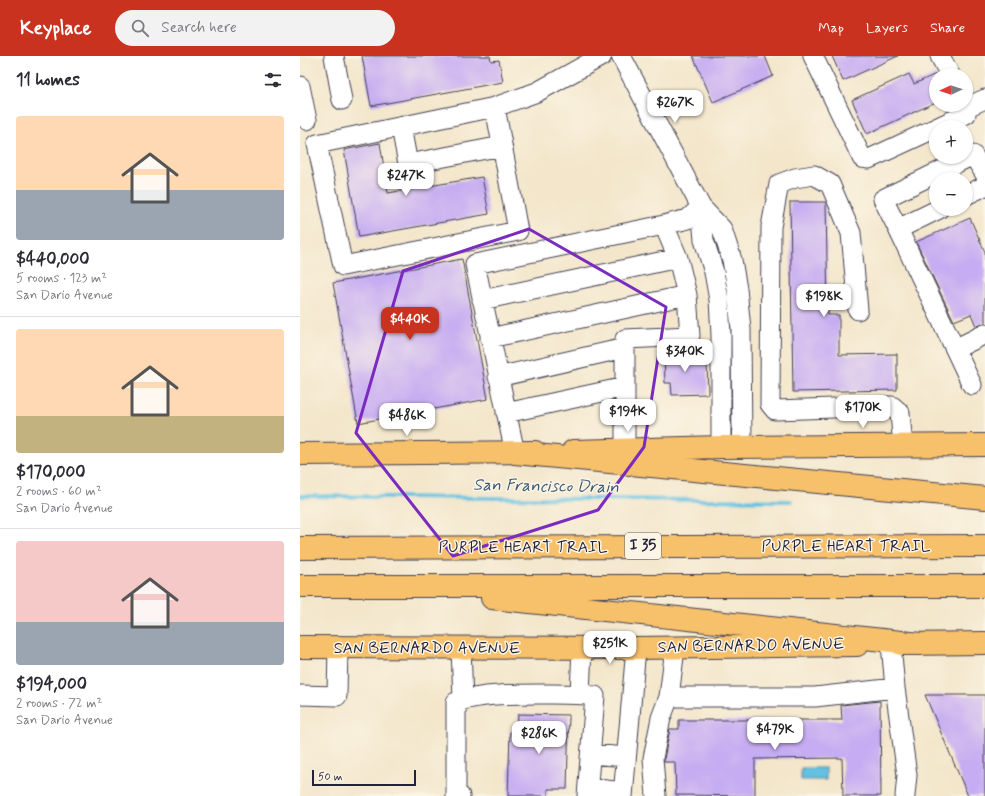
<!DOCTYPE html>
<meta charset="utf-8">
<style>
body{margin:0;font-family:Mynerve,sans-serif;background:#f2f2f3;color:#2b2b33;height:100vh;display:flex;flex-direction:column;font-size:15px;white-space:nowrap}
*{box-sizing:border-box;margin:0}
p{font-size:13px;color:#7c7c81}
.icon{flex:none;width:22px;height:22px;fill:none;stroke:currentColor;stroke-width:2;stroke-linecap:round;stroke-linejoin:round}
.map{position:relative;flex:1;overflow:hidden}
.details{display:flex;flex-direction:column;background:#fff;width:300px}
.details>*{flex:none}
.needle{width:26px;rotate:266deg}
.tools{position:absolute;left:629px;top:12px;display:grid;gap:8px}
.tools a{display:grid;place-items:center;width:44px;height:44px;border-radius:50%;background:#fff;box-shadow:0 1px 3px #0004;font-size:20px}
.scale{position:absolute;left:12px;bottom:10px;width:104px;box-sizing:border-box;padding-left:4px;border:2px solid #22223b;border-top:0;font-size:11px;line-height:14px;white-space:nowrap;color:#22223b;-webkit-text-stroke:3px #fcf5e5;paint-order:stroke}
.price{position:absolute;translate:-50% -34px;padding:0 9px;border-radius:8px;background:#fff;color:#222;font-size:13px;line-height:26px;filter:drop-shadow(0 1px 2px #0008)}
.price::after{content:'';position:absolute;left:50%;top:24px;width:12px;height:9px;margin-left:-6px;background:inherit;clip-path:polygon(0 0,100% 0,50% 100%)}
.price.current{background:#c8321e;color:#fff}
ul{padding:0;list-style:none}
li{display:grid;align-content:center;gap:8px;height:212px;padding:0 16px}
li+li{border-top:1px solid #e1e1e2}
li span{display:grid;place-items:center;height:124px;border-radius:4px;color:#555}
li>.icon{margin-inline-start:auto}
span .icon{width:72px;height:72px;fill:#fffc;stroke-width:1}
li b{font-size:17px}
h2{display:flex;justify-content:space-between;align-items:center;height:48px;padding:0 16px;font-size:17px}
header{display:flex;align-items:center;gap:24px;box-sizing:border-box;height:56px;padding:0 20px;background:#c8321e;color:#fff}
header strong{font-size:19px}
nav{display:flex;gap:22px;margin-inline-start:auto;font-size:14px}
.search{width:280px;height:36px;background:#f2f2f3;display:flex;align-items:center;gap:10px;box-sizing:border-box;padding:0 14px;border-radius:22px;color:#7c7c81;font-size:15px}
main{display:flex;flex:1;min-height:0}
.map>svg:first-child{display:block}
</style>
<header>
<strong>Keyplace</strong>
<div class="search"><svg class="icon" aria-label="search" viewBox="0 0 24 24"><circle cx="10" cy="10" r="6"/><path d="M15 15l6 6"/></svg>Search here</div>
<nav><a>Map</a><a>Layers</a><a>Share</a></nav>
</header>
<main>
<section class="details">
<h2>11 homes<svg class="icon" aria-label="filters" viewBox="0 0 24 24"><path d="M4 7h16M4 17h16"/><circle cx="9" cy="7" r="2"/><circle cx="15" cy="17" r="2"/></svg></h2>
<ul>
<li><span style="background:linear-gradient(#ffd9b3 60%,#9aa5b1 0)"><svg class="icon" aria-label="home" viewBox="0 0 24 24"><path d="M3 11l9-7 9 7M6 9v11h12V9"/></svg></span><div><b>$440,000</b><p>5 rooms · 123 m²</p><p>San Dario Avenue</p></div></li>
<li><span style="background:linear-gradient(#ffd9b3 70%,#c2b280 0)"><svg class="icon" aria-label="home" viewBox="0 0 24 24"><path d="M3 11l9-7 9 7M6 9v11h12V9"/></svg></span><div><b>$170,000</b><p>2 rooms · 60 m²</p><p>San Dario Avenue</p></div></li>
<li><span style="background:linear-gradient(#f6c9c9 65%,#9aa5b1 0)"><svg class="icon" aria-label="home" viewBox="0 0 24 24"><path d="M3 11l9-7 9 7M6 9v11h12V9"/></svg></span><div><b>$194,000</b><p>2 rooms · 72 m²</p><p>San Dario Avenue</p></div></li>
</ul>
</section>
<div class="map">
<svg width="685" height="740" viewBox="0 0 685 740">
<rect width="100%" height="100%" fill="#fcf5e5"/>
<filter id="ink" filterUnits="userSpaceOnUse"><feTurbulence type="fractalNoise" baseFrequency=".025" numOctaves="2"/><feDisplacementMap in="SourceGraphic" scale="8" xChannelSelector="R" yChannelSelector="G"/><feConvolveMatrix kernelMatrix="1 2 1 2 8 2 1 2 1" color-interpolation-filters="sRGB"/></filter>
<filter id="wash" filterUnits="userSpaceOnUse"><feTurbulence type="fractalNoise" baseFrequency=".012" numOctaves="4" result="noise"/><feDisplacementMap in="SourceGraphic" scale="16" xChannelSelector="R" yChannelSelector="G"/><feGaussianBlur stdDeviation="0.9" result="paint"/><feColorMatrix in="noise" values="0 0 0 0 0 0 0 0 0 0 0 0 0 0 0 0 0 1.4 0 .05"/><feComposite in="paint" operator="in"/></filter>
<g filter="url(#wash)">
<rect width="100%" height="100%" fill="#f3e6cb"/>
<path fill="#63c1e1" stroke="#42728e" d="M501,712H526V724H501Z"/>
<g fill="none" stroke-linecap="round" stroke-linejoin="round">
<path stroke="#63c1e1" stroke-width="4" d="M0,440L491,445"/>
</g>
<g id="blocks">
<path fill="#c6acf2" d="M62,0H190L191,5L199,4L203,26L71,50Z
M393,0H465L473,20L413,46Z
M532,0H598L543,25Z
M609,18L614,28L636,18V46L567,78L552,44Z
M80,87L88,137L182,121L189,158L59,181L44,94Z
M490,146H526V148L528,259H539V299L597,298V334L493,336Z
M670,162L685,196V267L676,270L671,258L654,265L616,186Z
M162,203L188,343L58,367L33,227Z
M392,293V305L407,304L408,338L372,339L371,327H365L364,294Z
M625,639H685V740H668Z
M580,645L581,740H543L542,702L455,703V740L376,739L375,706H364V703L370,673H379V664H542L541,649Z
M218,658L269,659L267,733H248V740H208L210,676H217Z"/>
</g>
</g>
<g filter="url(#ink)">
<use href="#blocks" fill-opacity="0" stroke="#413f51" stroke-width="1"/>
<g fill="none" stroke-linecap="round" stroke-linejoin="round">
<g stroke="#413f51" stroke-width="21">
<path id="minor" d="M34,0L42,44
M321,0L401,151L422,173L432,204L437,233L441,273L442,391
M513,0L562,102L569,103L636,72
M640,0L650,19
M0,30L7,64
M195,51L218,175L43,210L17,88L195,51L237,36L302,0
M667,51L685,43
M101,71L108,108L202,90
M638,71L666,58V49
M666,139L685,130
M401,151L404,184L414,216L419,244L421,279V391
M639,153L598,173L655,293L685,278
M364,169L388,163L401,151
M598,173L583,143L673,99L685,118
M182,244L378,202
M558,254L551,177L530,128L514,119L495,122L479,128L471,171L470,348L475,354L592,350L600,357L603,390
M190,282L387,239
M655,293L672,329
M198,321L325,292
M206,357L325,331
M215,397L175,208L364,169L378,202L387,239L390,280L325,283V394
M591,588L595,632
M161,592L163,644
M375,592L369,641H515L595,632L607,719L605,740
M280,638L282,592
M0,639L37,640L38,591
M291,698L326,701
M289,732L323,736
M160,740H156V646C186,637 220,638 252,638C266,638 280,638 295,640L287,740
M323,740L336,592
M356,740L353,702L361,662L369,641"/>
</g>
<g stroke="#413f51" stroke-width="24">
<path id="major" d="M273,395L421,391L685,389
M0,398L235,396
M601,588L685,587
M0,591L336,592L557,589"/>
</g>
<g stroke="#413f51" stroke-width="24">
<path id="highway" d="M215,397L685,442
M0,492L685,490
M0,530H685
M192,542L620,588"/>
</g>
<use href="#minor" stroke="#fff" stroke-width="19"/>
<use href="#major" stroke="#f7c06b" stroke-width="22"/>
<use href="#highway" stroke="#f7c06b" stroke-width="22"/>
</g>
</g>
<path fill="none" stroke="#7b2cbf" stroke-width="3" stroke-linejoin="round" d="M229,173L366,251L344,391L298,454L153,500L56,377L103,215Z"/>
<g text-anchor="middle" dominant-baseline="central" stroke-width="3" stroke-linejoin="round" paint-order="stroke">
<rect fill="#fcf5e5" stroke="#63616e" stroke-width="1" x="325" y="477" width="36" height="26" rx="3"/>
<g font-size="15" font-weight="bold" fill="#22223b">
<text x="343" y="490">I 35</text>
</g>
<g font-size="16" fill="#22223b" stroke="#fcf5e5">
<text x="546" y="490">PURPLE HEART TRAIL</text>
<text x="223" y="491">PURPLE HEART TRAIL</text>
<text transform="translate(451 590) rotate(-1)">SAN BERNARDO AVENUE</text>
<text x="127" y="592">SAN BERNARDO AVENUE</text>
</g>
<g font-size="17" font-style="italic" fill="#395a75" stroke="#fcf5e5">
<text transform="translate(246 430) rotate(1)">San Francisco Drain</text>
</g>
</g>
</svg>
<div class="tools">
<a><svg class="needle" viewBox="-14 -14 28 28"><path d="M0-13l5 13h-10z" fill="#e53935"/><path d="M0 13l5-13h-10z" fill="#7c7c81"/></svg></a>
<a>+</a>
<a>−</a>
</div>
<div class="scale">50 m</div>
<b class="price" style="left:375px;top:68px">$267K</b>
<b class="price" style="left:106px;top:141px">$247K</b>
<b class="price" style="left:524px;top:262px">$198K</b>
<b class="price current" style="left:110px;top:285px">$440K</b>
<b class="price" style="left:385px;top:317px">$340K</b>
<b class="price" style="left:563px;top:373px">$170K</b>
<b class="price" style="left:328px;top:377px">$194K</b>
<b class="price" style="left:107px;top:381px">$486K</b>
<b class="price" style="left:310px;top:609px">$251K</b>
<b class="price" style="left:475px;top:695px">$479K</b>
<b class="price" style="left:239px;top:699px">$286K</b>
</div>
</main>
